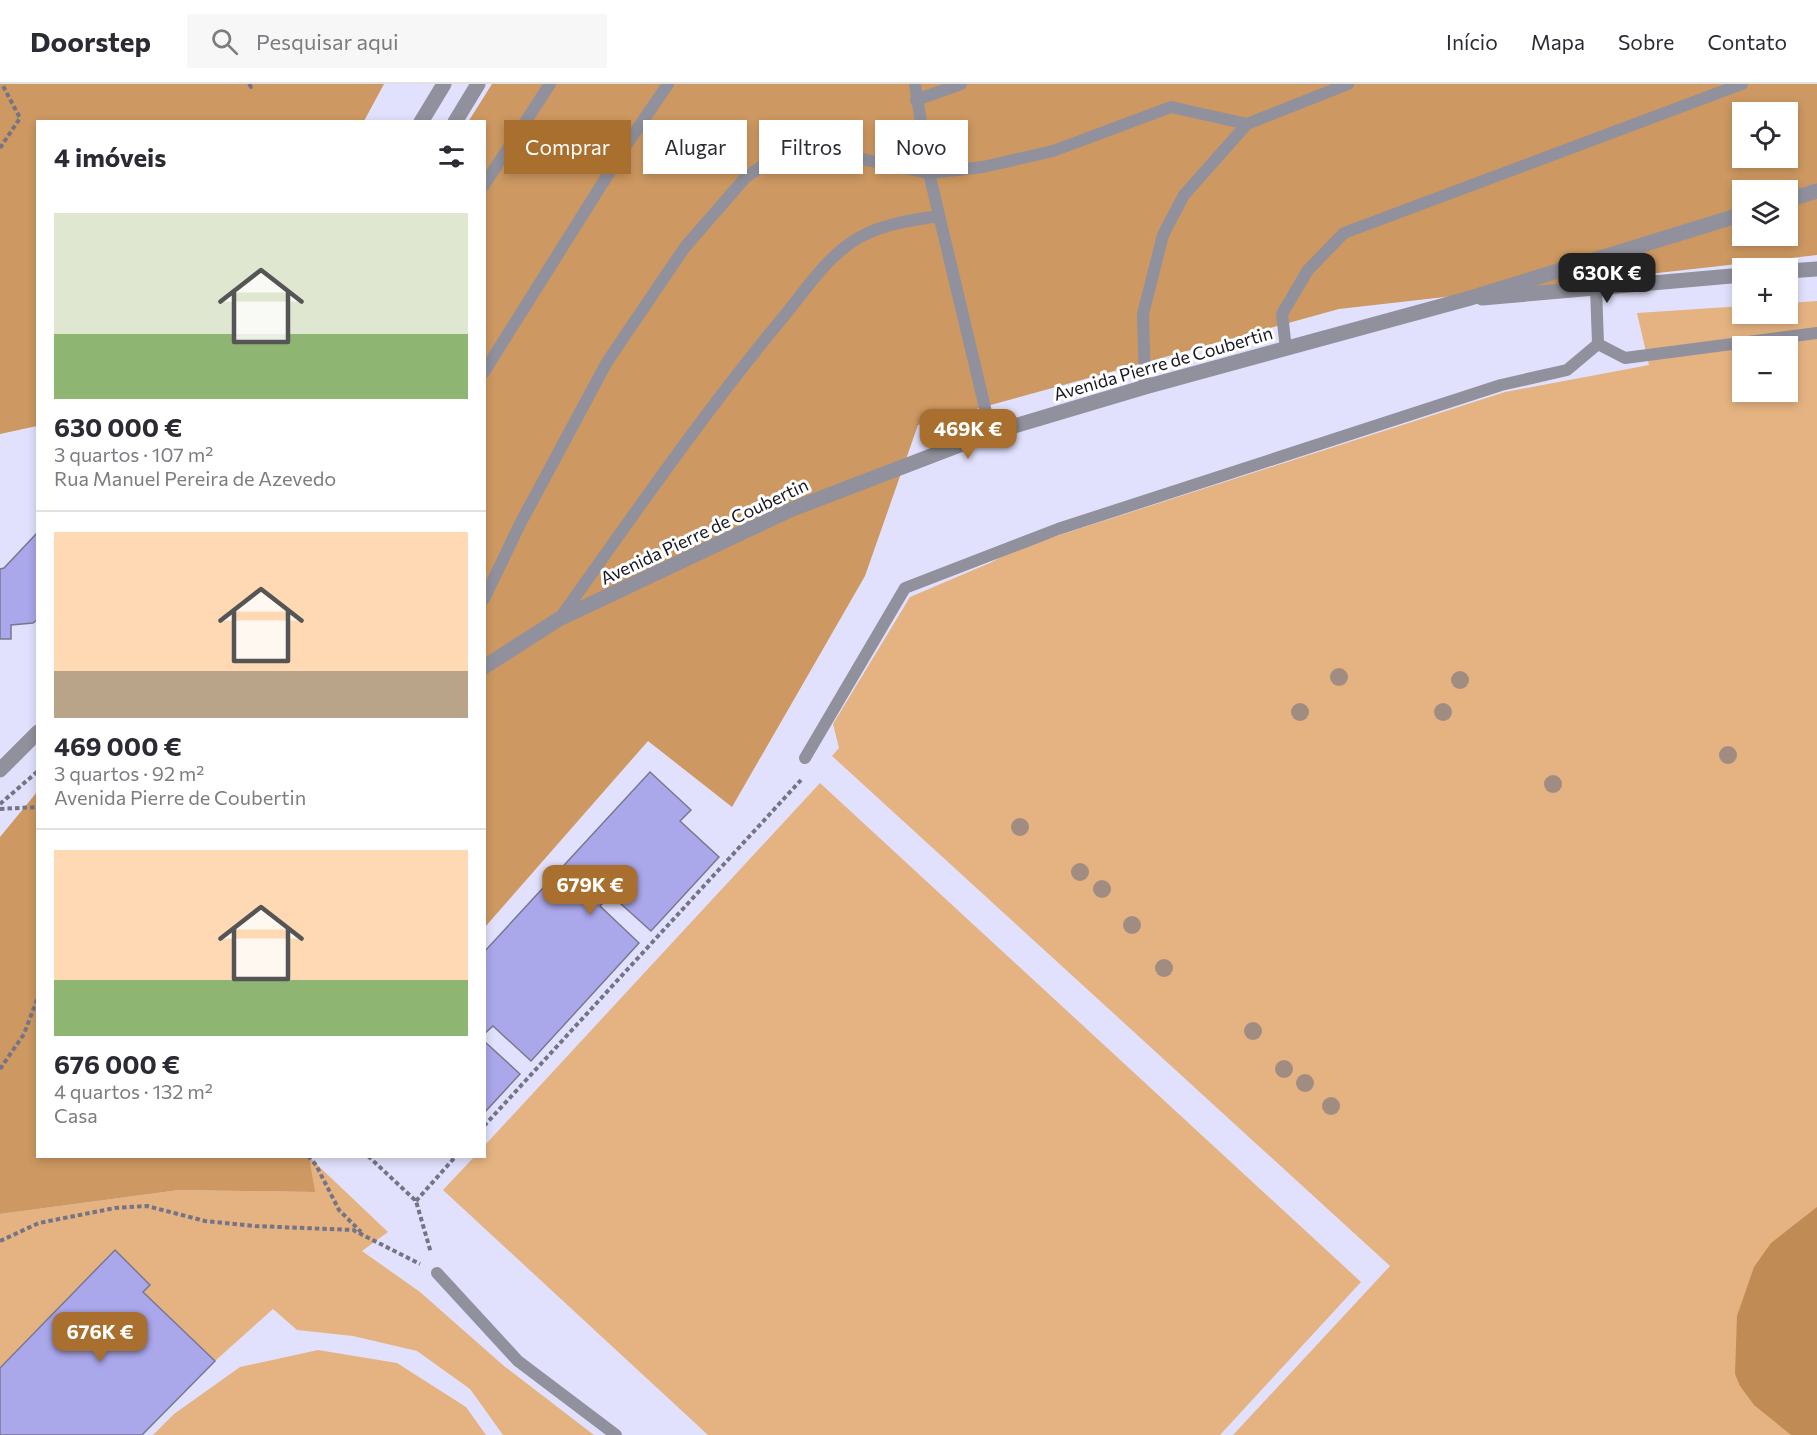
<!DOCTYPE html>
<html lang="pt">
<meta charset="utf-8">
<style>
body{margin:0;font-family:Commissioner,sans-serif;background:#f7f7f7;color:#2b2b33;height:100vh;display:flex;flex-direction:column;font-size:22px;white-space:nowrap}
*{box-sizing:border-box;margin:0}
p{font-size:20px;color:#7c7c81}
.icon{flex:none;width:33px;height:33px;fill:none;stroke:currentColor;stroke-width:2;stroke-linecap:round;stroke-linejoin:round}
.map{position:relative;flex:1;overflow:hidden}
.panel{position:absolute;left:36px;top:36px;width:450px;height:1038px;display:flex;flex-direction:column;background:#fff;border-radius:0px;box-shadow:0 3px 9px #0003}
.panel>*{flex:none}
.hud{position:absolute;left:504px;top:36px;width:570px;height:54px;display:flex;gap:12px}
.fabs{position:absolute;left:1732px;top:18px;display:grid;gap:12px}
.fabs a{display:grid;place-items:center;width:66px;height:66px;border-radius:0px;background:#fff;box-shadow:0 3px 9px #0003;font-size:30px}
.price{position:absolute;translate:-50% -51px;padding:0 14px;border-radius:12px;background:#a86f2e;color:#fff;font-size:20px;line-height:39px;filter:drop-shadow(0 2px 3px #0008)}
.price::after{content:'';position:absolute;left:50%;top:36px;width:18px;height:14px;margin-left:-9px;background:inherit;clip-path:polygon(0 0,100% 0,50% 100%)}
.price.selected{background:#222;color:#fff}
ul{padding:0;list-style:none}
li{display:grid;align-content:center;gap:12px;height:318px;padding:0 18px}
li+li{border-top:2px solid #e1e1e2}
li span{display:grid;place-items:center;height:186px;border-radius:0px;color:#555}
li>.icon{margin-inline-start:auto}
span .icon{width:108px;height:108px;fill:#fffc;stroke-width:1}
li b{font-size:26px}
h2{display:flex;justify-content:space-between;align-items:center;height:72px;padding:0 18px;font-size:26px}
.pill{padding:0 21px;border-radius:0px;background:#fff;box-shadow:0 3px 9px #0003;font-size:21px;line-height:54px}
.pill.selected{background:#a86f2e;color:#fff}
header{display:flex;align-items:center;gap:36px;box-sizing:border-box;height:84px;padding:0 30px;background:#fff;border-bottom:2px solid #e1e1e2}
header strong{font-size:28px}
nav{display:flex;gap:33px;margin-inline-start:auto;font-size:21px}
.search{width:420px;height:54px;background:#f7f7f7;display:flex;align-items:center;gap:15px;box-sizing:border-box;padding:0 21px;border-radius:0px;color:#7c7c81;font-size:22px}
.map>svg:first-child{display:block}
</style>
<header>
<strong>Doorstep</strong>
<div class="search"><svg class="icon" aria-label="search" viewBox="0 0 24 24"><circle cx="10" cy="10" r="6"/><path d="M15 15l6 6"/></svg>Pesquisar aqui</div>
<nav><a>Início</a><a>Mapa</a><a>Sobre</a><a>Contato</a></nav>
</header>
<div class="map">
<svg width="1817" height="1351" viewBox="0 0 1817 1351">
<rect width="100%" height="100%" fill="#e1e1fd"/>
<path fill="#e5b381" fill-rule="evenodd" d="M1817,217V1351H1233L1390,1182L832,672L839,664L833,640L910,513L992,478L1016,465L1505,308L1649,281L1637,229L1743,222V230H1788V219ZM1743,262H1788V308H1743Z
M820,699L1361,1198L1220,1351H708L443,1106L474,1073L484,1072L485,1061Z
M305,1073H309L388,1148L362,1167L420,1208L504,1282L594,1351H503L470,1305L417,1267L353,1252L297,1246L273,1225L215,1277L143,1208L150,1201L115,1167L0,1284V1130L179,1106L314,1108Z
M318,1266L397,1279L466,1323L486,1351H153L174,1330L240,1283Z"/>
<path fill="#cd9861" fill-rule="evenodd" d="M0,0H384L364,37L38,38L37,342L0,350Z
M492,0H1817V171L1339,225L918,341L865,492L732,723L648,657L485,843L484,38H468ZM1743,28H1788V74H1743ZM1743,106H1788V152H1743Z
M37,708L38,1072L309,1073L315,1108L179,1106L0,1130V753Z"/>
<path fill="#c08b54" d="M1817,1123V1351H1791L1754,1321L1740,1302L1735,1290L1737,1232L1754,1183L1771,1159Z"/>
<path fill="#aaa7eb" stroke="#787890" stroke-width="1.5" d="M38,448V535L33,539L11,541V555H0V485L4,484Z
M650,688L691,726L680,737L719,773L651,847L611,811L600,822L639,859L531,977L493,942L484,950V868Z
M484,957L520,990L484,1029Z
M115,1166L150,1201L143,1208L215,1277L142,1351H0V1284Z"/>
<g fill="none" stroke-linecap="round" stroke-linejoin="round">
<path stroke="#747486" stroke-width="4" stroke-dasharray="4.5 3" stroke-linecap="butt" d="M249,0L251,3L253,0
M0,64L20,34L2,0
M0,720L38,687
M0,725L38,723
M0,985L24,950L38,913
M484,1042L801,696
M308,1072L316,1081L339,1126L361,1148
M368,1072L416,1117L431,1169
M416,1117L456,1072
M0,1157L39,1139L115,1124L147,1122L205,1137L255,1142L353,1146L420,1180"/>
<path stroke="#90919c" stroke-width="12" d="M915,0L929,89L991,349
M916,16L961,0
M484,101L550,0
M1596,204L1598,260L1625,274L1817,249
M1286,265L1282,230L1308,186L1344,149L1742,0
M484,288L629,57L668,0
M1145,303L1143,230L1163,151L1184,111L1247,40
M484,515L520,440L607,278L685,163L746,93L775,74L804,63L929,89L983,83L1053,67L1171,23L1247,40L1348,0
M560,534C633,432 704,328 785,231C807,204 829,170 860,153C884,140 911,136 939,132
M805,674L905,504L1058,445L1501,301L1567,286L1598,260
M437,1189L518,1277L616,1351"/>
<path stroke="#90919c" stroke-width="15" d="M455,38L478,0
M1788,187L1817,185
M1482,214L1743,191"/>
<path stroke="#90919c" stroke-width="15" d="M421,38L444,0
M1788,116L1817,107
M484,583L559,535L790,426L991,349L1145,303L1467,215L1743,130
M0,686L38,648"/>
</g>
<g fill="#a18c82">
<circle cx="1339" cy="593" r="9"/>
<circle cx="1460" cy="596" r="9"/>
<circle cx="1300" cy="628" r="9"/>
<circle cx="1443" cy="628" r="9"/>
<circle cx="1728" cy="671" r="9"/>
<circle cx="1553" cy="700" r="9"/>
<circle cx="1020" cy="743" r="9"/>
<circle cx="1080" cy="788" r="9"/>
<circle cx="1102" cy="805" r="9"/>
<circle cx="1132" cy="841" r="9"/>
<circle cx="1164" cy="884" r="9"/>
<circle cx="1253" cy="947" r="9"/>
<circle cx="1284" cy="985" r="9"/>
<circle cx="1305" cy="999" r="9"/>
<circle cx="1331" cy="1022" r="9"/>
</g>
<g text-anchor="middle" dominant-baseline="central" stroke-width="6" stroke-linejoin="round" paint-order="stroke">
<g font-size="18" fill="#181721" stroke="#fff">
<text transform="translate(1163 279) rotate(-16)">Avenida Pierre de Coubertin</text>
<text transform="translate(704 447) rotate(-25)">Avenida Pierre de Coubertin</text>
</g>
</g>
</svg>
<div class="fabs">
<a><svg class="icon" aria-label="locate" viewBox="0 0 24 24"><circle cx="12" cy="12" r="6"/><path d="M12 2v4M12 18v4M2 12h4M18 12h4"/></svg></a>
<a><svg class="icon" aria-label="layers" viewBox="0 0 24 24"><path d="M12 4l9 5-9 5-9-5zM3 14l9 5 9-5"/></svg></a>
<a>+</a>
<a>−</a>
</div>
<b class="price selected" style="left:1607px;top:220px">630K €</b>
<b class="price" style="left:968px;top:376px">469K €</b>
<b class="price" style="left:590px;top:832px">679K €</b>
<b class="price" style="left:100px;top:1279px">676K €</b>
<div class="hud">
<a class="pill selected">Comprar</a>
<a class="pill">Alugar</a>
<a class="pill">Filtros</a>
<a class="pill">Novo</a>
</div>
<section class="panel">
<h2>4 imóveis<svg class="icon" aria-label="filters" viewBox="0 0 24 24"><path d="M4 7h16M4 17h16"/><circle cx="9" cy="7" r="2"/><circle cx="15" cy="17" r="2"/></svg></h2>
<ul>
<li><span style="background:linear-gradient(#dfe7d0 65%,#8fb573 0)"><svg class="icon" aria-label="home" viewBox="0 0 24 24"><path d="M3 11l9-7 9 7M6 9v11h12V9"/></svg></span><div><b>630 000 €</b><p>3 quartos · 107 m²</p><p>Rua Manuel Pereira de Azevedo</p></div></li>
<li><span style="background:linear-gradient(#ffd9b3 75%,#b9a48a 0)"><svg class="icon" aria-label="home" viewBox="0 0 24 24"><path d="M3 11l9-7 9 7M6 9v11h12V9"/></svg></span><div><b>469 000 €</b><p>3 quartos · 92 m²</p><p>Avenida Pierre de Coubertin</p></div></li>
<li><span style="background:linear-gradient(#ffd9b3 70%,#8fb573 0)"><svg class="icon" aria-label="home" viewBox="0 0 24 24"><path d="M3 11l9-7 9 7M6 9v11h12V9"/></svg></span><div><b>676 000 €</b><p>4 quartos · 132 m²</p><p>Casa</p></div></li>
</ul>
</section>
</div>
